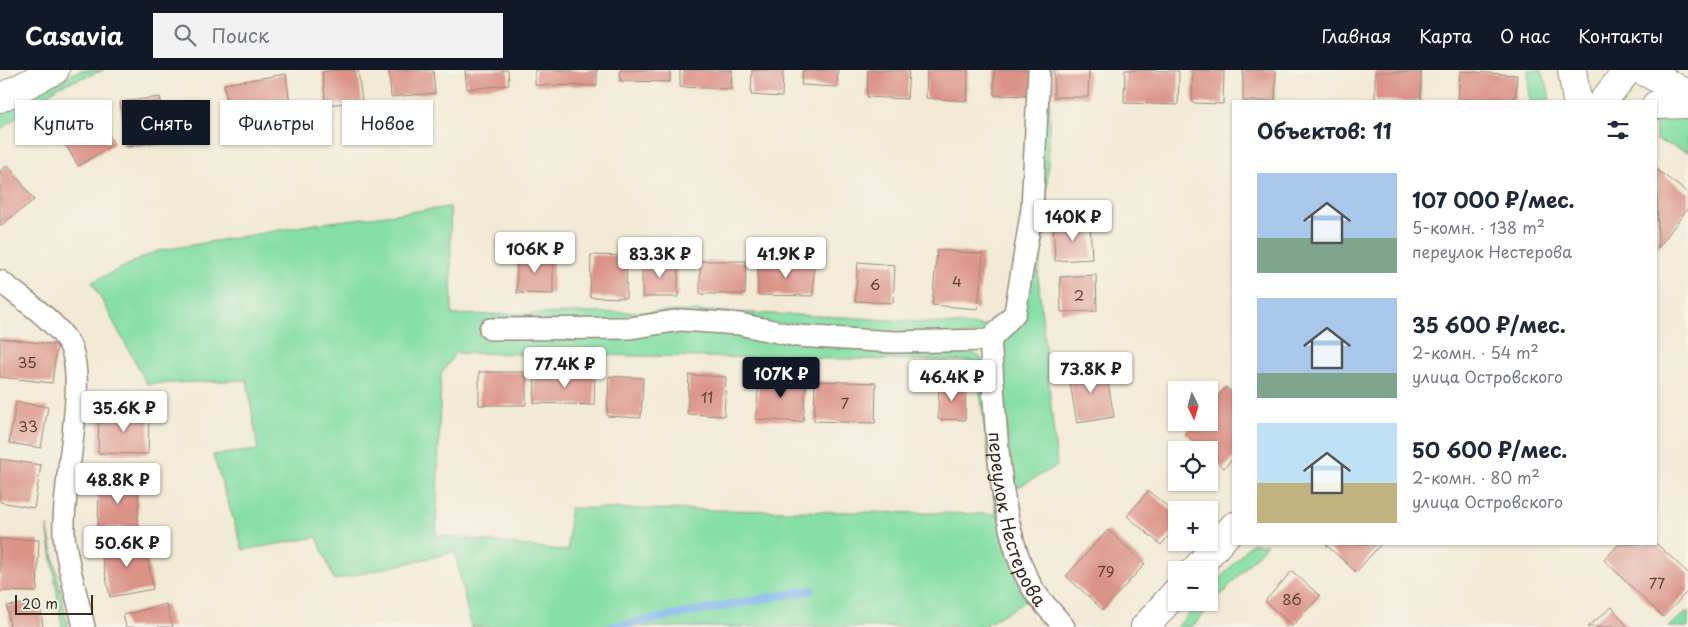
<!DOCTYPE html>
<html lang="ru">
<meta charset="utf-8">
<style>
body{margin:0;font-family:"Playpen Sans",sans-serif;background:#f2f2f3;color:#1f2937;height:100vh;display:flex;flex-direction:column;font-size:19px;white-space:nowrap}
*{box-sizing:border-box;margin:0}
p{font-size:16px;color:#747a83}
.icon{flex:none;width:28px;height:28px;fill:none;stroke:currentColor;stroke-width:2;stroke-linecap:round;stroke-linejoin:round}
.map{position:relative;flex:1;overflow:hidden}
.panel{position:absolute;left:1232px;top:30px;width:425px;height:445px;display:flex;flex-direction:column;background:#fff;border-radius:0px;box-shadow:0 1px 4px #0004}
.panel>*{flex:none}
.top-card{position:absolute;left:15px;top:30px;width:475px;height:45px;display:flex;gap:10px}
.needle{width:32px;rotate:175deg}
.controls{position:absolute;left:1168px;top:311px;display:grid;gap:10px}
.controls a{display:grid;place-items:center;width:50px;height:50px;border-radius:0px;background:#fff;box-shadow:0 1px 4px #0004;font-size:25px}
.scale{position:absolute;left:15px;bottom:12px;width:78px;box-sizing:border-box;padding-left:5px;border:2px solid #3b2a1e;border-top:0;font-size:14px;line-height:18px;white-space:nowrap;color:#3b2a1e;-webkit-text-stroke:4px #f7f3e8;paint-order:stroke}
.price{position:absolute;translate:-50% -42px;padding:0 11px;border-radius:5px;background:#fff;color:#222;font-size:16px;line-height:32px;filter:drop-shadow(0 1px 2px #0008)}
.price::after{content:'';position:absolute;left:50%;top:30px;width:15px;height:11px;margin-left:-8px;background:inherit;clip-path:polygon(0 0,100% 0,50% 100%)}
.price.selected{background:#111827;color:#fff}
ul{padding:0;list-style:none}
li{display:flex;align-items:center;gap:15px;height:125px;padding:0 25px}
li span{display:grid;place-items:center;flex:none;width:140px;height:100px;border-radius:0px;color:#555}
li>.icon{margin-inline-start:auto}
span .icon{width:60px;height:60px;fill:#fffc;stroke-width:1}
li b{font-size:21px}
h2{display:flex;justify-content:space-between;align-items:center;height:60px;padding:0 25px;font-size:21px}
.chip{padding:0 18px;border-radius:0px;background:#fff;box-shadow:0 1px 4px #0004;font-size:18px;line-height:45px}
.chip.selected{background:#111827;color:#fff}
header{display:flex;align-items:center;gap:30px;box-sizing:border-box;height:70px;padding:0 25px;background:#111827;color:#fff}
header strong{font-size:24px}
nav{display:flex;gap:28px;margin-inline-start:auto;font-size:18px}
.search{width:350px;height:45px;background:#f2f2f3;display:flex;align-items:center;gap:12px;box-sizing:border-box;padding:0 18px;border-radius:0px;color:#747a83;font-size:19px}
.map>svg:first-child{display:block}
</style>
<header>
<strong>Casavia</strong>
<div class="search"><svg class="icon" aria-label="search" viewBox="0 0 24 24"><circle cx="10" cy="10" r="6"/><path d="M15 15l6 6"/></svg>Поиск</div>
<nav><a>Главная</a><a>Карта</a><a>О нас</a><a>Контакты</a></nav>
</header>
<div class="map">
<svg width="1688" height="557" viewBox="0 0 1688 557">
<rect width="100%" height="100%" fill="#f7f3e8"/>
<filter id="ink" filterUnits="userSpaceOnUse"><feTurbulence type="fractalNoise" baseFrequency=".02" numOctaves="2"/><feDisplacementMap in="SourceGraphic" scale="10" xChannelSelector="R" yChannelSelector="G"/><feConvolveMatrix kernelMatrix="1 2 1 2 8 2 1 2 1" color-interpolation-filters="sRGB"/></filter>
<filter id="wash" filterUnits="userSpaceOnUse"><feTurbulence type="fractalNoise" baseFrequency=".0096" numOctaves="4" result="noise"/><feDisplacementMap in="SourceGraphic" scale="20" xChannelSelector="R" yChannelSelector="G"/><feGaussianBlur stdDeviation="1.12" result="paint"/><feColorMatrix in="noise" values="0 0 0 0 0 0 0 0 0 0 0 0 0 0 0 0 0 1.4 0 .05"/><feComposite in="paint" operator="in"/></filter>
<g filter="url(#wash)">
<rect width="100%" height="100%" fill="#f2ead5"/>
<path fill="#86dfa5" stroke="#608462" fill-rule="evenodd" d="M81,0H104L59,16L0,60V43L26,27Z
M1044,0H1051L1046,153L1038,206L1057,396L1013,420L998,274L1021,248Z
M1528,0H1540L1547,14L1550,31H1529Z
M1656,47L1688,48V82L1656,70Z
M450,137L452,245L705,241L845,247L984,256L1008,241L986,264L897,267L680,256L964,278L980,287L987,301L1006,478L1026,531L982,557H471L455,482L334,510L317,467L243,480L213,385L258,380L247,310L147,314L92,212L157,181L315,154ZM455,283L971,291L978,307L996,444L570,438L568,481L436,465L441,304Z
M47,455L68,557H62Z
M1251,474H1267L1192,557H1177L1199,533L1209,532V521Z
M1688,541V557H1668Z"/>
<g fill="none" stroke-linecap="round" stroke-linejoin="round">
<path stroke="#80b5ee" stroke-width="8" d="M612,557L811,520"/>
</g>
<g id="blocks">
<path fill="#db9287" d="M337,0H358L362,31L326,35L322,2Z
M389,0H433L435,23L391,27Z
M465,0H508L509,15L467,19Z
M535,0H597V16L535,15Z
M620,0H670V12L620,11Z
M680,0H732L731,19L680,17Z
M752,0H783L782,27L751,25Z
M803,0H838L837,17L801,15Z
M868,0H909L907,29L867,27Z
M927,0H968L967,31L926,28Z
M994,0H1033L1032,26L994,25Z
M1054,0H1089L1088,27H1054Z
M1125,0L1179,1L1178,35L1124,33Z
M1193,0L1224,1L1223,34L1192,33Z
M1243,0L1276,1L1275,31H1243Z
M1460,1L1517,5L1515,31H1458Z
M1375,2H1421V31H1375Z
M286,4L291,43L230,52L224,14Z
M160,27L166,71L126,77L120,32Z
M95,40L114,74L78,96L58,61Z
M8,95L34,130L0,156V101Z
M1656,99L1688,123V138L1658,178Z
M1090,152L1092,189L1055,191L1053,154Z
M937,180L983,184L978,239L932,235Z
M517,184H553V224L517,223Z
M591,185L627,186L626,228L590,227Z
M642,191L678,192V227H642Z
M700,191H746L745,224H700Z
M758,192L814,194L813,226L758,225Z
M858,192L895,195L893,233L855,231Z
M1096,205L1097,241L1061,242L1060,207Z
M0,268L57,275L52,313L0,307Z
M1105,295L1114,347L1077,353L1068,302Z
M479,302H526V335H479Z
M535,303L595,304L594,335L534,333Z
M689,305L726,307L724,346L687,344Z
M609,306L643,308L641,348L607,346Z
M759,306L806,309L803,352L756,349Z
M815,311L876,313L875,353L814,351Z
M939,315H966L965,350L938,349Z
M1226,317L1234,324V387L1224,398L1209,385V380H1204L1185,363L1194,352H1209V336Z
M16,332L48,337L41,378L9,373Z
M99,342L149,343L148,384L98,383Z
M0,389L41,395L34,438L0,432Z
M99,412H138V457H98Z
M1148,421L1176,444V457L1161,475L1127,446Z
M1108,460L1145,494L1103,540L1066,506Z
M0,469L39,470L37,522L0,521Z
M144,469L153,519L110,527L100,477Z
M1325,474H1381L1356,502Z
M1619,474H1657L1688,503V521L1663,547L1604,490Z
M1292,501L1320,526L1292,556L1265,531Z
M40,532L43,557H10L7,536Z
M166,534L173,557H126L123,545Z
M1612,537L1628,557H1587Z"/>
</g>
</g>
<g filter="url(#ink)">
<use href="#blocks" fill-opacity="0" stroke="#968a7a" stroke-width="1"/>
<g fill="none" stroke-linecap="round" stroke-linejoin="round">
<g stroke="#968a7a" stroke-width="24">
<g id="minor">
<path d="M0,211C20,227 54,250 68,272C90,307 61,417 64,464C66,492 78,529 84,557"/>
<path d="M490,259L630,258L681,250L739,254L797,266L894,272L990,270L1015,243L1032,139L1039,0"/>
<path id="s1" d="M990,270C996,341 996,463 1035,522C1043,534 1055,545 1064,557"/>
</g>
</g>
<g stroke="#968a7a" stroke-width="30">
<path id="tertiary" d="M1572,0L1577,31
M1603,31L1628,0
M1656,35L1688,34
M1195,500L1234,456
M1145,557L1176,522"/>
</g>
<g stroke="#968a7a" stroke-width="30">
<path id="secondary" d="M1641,0L1688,24
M0,28L55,0"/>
</g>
<use href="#minor" stroke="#fff" stroke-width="21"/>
<use href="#tertiary" stroke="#fff" stroke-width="28"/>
<use href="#secondary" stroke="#fff" stroke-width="28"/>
</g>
</g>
<g text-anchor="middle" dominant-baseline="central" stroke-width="4" stroke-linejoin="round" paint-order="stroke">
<g font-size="15" fill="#634438">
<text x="957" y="210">4</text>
<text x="875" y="213">6</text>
<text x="1079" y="224">2</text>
<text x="27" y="291">35</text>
<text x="707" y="326">11</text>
<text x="845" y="332">7</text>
<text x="28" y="355">33</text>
<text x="1106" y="500">79</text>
<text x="1657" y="512">77</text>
<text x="1292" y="528">86</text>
</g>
<g font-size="18" fill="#3b2a1e" stroke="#f7f3e8">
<text stroke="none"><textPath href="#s1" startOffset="182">переулок Нестерова</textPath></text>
</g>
</g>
</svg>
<div class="controls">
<a><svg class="needle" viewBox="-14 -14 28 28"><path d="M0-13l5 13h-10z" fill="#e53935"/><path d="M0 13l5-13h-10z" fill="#747a83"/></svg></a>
<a><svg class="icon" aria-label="locate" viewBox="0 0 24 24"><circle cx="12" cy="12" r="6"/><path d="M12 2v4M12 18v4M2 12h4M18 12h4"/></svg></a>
<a>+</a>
<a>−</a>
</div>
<div class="scale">20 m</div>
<b class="price" style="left:1073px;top:172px">140K ₽</b>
<b class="price" style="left:535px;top:204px">106K ₽</b>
<b class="price" style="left:660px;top:209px">83.3K ₽</b>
<b class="price" style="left:786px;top:209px">41.9K ₽</b>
<b class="price" style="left:565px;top:319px">77.4K ₽</b>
<b class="price" style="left:1091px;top:324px">73.8K ₽</b>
<b class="price selected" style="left:781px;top:329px">107K ₽</b>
<b class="price" style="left:952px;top:332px">46.4K ₽</b>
<b class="price" style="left:124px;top:363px">35.6K ₽</b>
<b class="price" style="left:118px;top:435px">48.8K ₽</b>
<b class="price" style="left:127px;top:498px">50.6K ₽</b>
<div class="top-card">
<a class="chip">Купить</a>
<a class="chip selected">Снять</a>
<a class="chip">Фильтры</a>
<a class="chip">Новое</a>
</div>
<section class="panel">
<h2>Объектов: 11<svg class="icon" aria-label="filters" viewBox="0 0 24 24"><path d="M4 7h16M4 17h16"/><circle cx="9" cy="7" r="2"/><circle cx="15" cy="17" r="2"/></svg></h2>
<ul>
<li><span style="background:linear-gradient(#a9c7e8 65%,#7fa58c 0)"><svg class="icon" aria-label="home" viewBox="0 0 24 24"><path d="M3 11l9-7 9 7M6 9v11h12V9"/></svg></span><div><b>107 000 ₽/мес.</b><p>5-комн. · 138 m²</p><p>переулок Нестерова</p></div></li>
<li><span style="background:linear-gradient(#a9c7e8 75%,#7fa58c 0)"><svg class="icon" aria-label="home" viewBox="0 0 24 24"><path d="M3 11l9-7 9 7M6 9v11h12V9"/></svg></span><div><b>35 600 ₽/мес.</b><p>2-комн. · 54 m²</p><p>улица Островского</p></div></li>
<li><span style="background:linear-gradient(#bfe0f5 60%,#c2b280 0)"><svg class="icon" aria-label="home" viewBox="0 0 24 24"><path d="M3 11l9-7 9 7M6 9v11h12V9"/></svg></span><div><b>50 600 ₽/мес.</b><p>2-комн. · 80 m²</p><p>улица Островского</p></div></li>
</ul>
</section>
</div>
